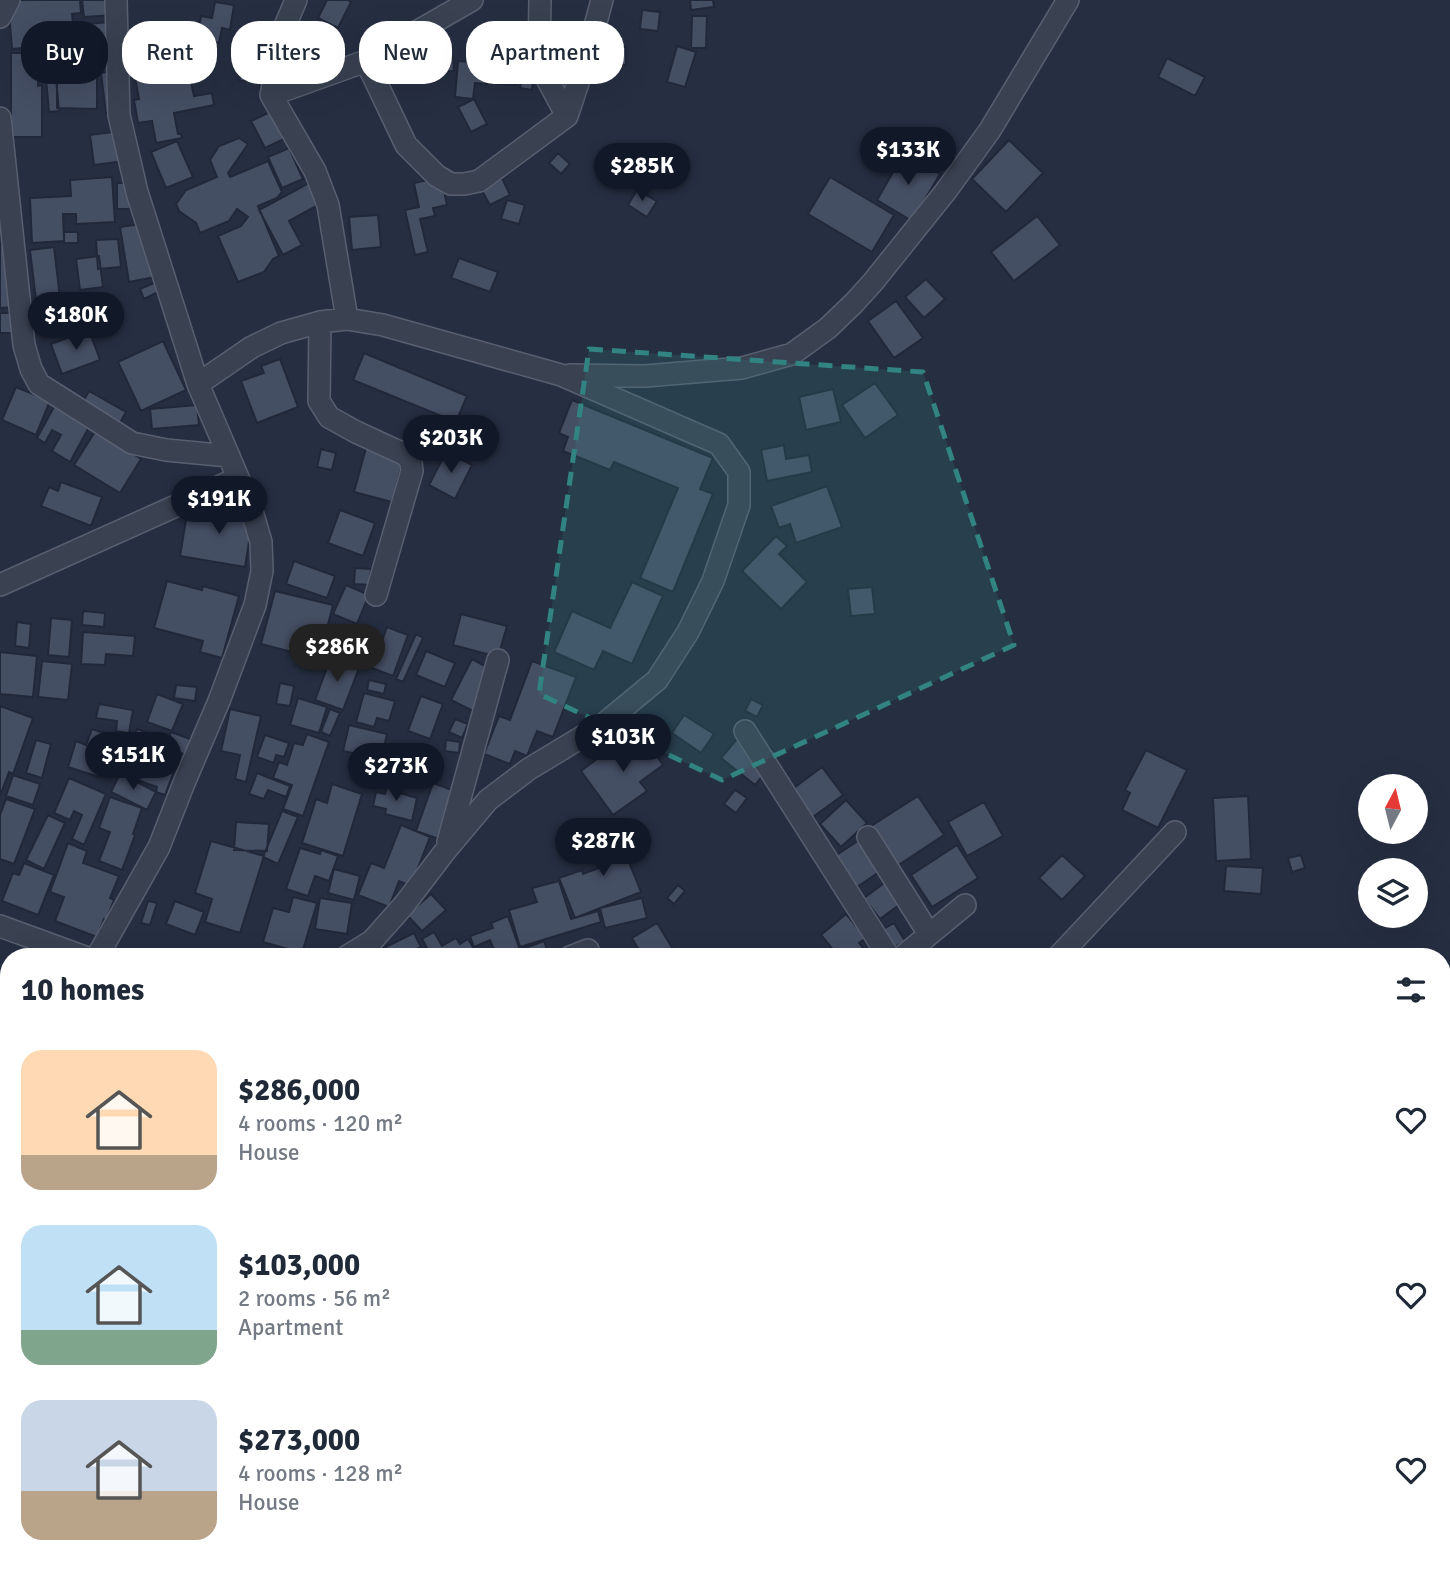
<!DOCTYPE html>
<meta charset="utf-8">
<style>
body{margin:0;font-family:Signika,sans-serif;background:#f6f6f7;color:#1f2937;height:100vh;display:flex;flex-direction:column;font-size:26px;white-space:nowrap}
*{box-sizing:border-box;margin:0}
p{font-size:23px;color:#747a83}
.icon{flex:none;width:38px;height:38px;fill:none;stroke:currentColor;stroke-width:2;stroke-linecap:round;stroke-linejoin:round}
.map{position:relative;flex:1;overflow:hidden}
.side{position:absolute;left:0px;top:948px;width:1451px;height:625px;display:flex;flex-direction:column;background:#fff;border-radius:28px 28px 0 0;box-shadow:0 7px 28px #0002}
.side>*{flex:none}
.hud{position:absolute;left:21px;top:21px;width:700px;height:63px;display:flex;gap:14px}
.needle{width:46px;rotate:7deg}
.buttons{position:absolute;left:1358px;top:774px;display:grid;gap:14px}
.buttons a{display:grid;place-items:center;width:70px;height:70px;border-radius:50%;background:#fff;box-shadow:0 7px 28px #0002;font-size:35px}
.price{position:absolute;translate:-50% -60px;padding:0 16px;border-radius:24px;background:#111827;color:#fff;font-size:23px;line-height:46px;filter:drop-shadow(0 2px 4px #0008)}
.price::after{content:'';position:absolute;left:50%;top:42px;width:21px;height:16px;margin-left:-10px;background:inherit;clip-path:polygon(0 0,100% 0,50% 100%)}
.price.active{background:#222;color:#fff}
ul{padding:0;list-style:none}
li{display:flex;align-items:center;gap:21px;height:175px;padding:0 21px}
li span{display:grid;place-items:center;flex:none;width:196px;height:140px;border-radius:21px;color:#555}
li>.icon{margin-inline-start:auto}
span .icon{width:84px;height:84px;fill:#fffc;stroke-width:1}
li b{font-size:30px}
h2{display:flex;justify-content:space-between;align-items:center;height:84px;padding:0 21px;font-size:30px}
.pill{padding:0 24px;border-radius:28px;background:#fff;box-shadow:0 7px 28px #0002;font-size:24px;line-height:63px}
.pill.active{background:#111827;color:#fff}
.map>svg:first-child{display:block}
</style>
<div class="map">
<svg width="1450" height="1573" viewBox="0 0 1450 1573">
<rect width="100%" height="100%" fill="#262f42"/>
<path fill="#454f64" stroke="#212839" stroke-width="2" d="M24,0H80L81,13L72,14L75,43L12,49L8,1Z
M82,0H113L114,15L84,17Z
M327,0H348L351,2L338,28L318,18Z
M690,0H713L714,7L691,10Z
M215,2L234,5L230,30L222,28L219,43L197,39L201,16L212,18Z
M642,10L660,12L658,31L640,29Z
M692,16H707L706,48H691Z
M120,21L122,37L89,40L88,24Z
M159,46L166,81L190,77L194,96L212,93L214,105L174,113L178,134H181L182,138L156,143L152,121L138,123L134,100L139,99L130,51Z
M677,46L696,52L685,87L667,82Z
M615,47H626V65H615Z
M495,50L519,52L516,85L492,83Z
M473,51L491,53L488,84L475,83L473,99L455,97L458,61L472,62Z
M11,53H39L38,86L42,85V137H11Z
M252,54L254,80L240,81L237,55Z
M453,56L454,71L439,72V57Z
M1167,58L1205,77L1195,96L1158,77Z
M57,64H97V109L57,108Z
M116,71L121,112L106,114L101,73Z
M522,77L533,79L532,90L520,88Z
M56,78L59,111L49,112L46,79Z
M474,99L487,124L471,132L458,107Z
M272,111L286,138L265,148L251,121Z
M120,131L124,161L94,165L90,135Z
M239,138L248,144L228,173L230,177L268,161L282,192L277,198L258,206L279,256L273,259L264,272L238,282L218,236L241,226L248,217L237,209L229,221L200,233L196,223L179,211L176,204L186,190L217,177L210,160L219,146Z
M1009,140L1043,173L1006,212L972,179Z
M177,141L193,177L166,188L151,152Z
M289,148L303,179L282,188L268,157Z
M558,153L570,164L561,174L549,163Z
M904,153L940,174L912,221L877,200Z
M112,177L115,222L76,224V214H63L64,241L32,243L30,198L71,196L70,180Z
M441,177L447,205L433,208L435,216L420,219L428,252L415,255L405,210L419,207L414,183Z
M830,177L894,215L872,252L808,214Z
M502,178L510,195L490,205L481,189Z
M117,183H131L130,209H117Z
M309,183L320,204L289,221L302,245L283,255L259,210Z
M637,190L657,201L647,217L628,205Z
M507,200L525,205L519,224L501,219Z
M378,215L381,247L352,250L349,217Z
M1037,216L1060,245L1014,281L991,252Z
M142,224L155,277L129,282L120,227Z
M64,232H78V243H64Z
M118,239L121,267L98,269L96,240Z
M14,244L19,307L0,308V245Z
M54,247L60,298L36,300L30,250Z
M99,256L103,287L80,290L76,259Z
M459,258L498,272L490,292L451,278Z
M926,279L945,299L924,318L905,297Z
M156,282L160,291L144,299L140,289Z
M896,301L923,338L894,358L868,321Z
M79,304L86,325L42,338L36,316Z
M0,313H21V333H0Z
M89,330L100,360L62,374L51,344Z
M163,341L186,390L141,411L118,362Z
M364,353L467,396L456,422L353,380Z
M280,359L298,407L257,423L241,381L264,373L261,366Z
M875,383L898,415L865,438L842,405Z
M16,387L50,401L36,435L2,420Z
M833,389L841,422L806,430L799,397Z
M89,391L126,412L116,430L94,418L70,462L52,451L61,435L52,430L45,443L37,438L61,394L81,405Z
M572,400L713,458L700,489L713,494L673,592L640,578L678,488L614,462L610,470L563,451L568,437L559,433Z
M197,405L199,425L152,429L150,409Z
M96,430L141,459L120,493L74,465Z
M369,437L407,446L392,502L354,492Z
M784,445L786,459L809,455L812,472L767,481L761,450Z
M321,449L336,453L332,470L317,467Z
M446,452L472,465L455,499L429,485Z
M61,482L102,497L91,526L41,506L49,487L58,491Z
M827,486L842,527L796,543L790,524L779,528L771,506Z
M213,503L254,510L245,567L180,556L187,514L210,518Z
M340,510L375,523L363,556L328,543Z
M776,536L787,546L779,554L807,582L781,609L742,571Z
M294,561L335,576L327,598L286,584Z
M355,568L371,569L370,585L354,584Z
M167,581L202,590L203,586L239,596L222,658L200,652L203,641L154,628Z
M632,582L663,596L632,664L603,651L594,670L554,652L572,611L610,628Z
M346,585L369,595L357,624L333,614Z
M872,587L875,614L851,616L848,589Z
M275,591L333,605L319,659L261,644Z
M83,611L105,613L104,627L82,625Z
M461,614L507,626L498,657L453,645Z
M51,618L72,620L69,657L48,655Z
M17,622L31,624L29,648L15,646Z
M387,627L408,635L393,676L372,668Z
M83,632L135,636L133,656L106,654L105,665L81,664Z
M416,634L423,638L403,682L396,679Z
M426,651L455,663L445,687L416,675Z
M0,652L37,656L33,697L0,694Z
M331,657L359,668L343,710L315,700Z
M472,659L496,672L475,712L451,700Z
M42,661L72,664L68,700L38,697Z
M532,661L576,677L553,737L537,731L527,756L515,751L510,764L484,754L499,716L510,720Z
M369,680L386,684L384,694L367,690Z
M280,683L294,686L290,706L276,704Z
M176,685L197,687L195,701L174,698Z
M364,693L395,701L389,721L377,718L374,727L356,722Z
M157,694L183,704L172,731L147,722Z
M421,696L443,704L430,739L408,731Z
M298,698L327,707L319,733L290,725Z
M751,699L763,705L757,717L745,711Z
M99,704L133,710L129,733L116,731L117,721L96,718Z
M0,706L33,718L13,774L9,772L0,796Z
M230,709L261,716L246,782L235,779L240,755L221,751Z
M330,709L340,713L330,736L321,732Z
M684,715L714,734L701,753L672,733Z
M455,719L468,724L462,738L449,732Z
M349,725L387,734L382,756L362,751V755L343,751Z
M746,728L779,755L755,785L721,758Z
M92,729L113,736L99,777L68,767L76,741L86,745Z
M137,729L168,740L171,732L198,742L193,757L181,753L165,795L156,792L157,787L120,774Z
M307,734L329,742L303,816L283,809L292,785L273,778L279,762L287,765L294,743L303,745Z
M265,735L289,743L284,757L276,755L274,763L257,757Z
M642,735L663,765L640,782L647,791L613,815L581,771L606,752L610,758Z
M120,738L126,741L117,760L112,758Z
M36,740L51,744L42,778L26,773Z
M446,740L460,742L459,753L445,751Z
M1146,750L1187,770L1158,828L1122,810L1130,793L1125,790Z
M822,767L843,795L810,819L790,791Z
M120,773L156,792L147,810L111,792Z
M257,773L290,786L286,797L268,790L264,799L249,794Z
M13,775L40,784L33,805L6,796Z
M69,778L106,794L84,845L72,839L82,815L74,811L70,820L54,813Z
M388,783L402,786L400,793L417,798L412,821L385,814L386,809L373,806L376,792L385,794Z
M433,783L455,791L439,839L416,831Z
M332,784L362,794L343,856L302,843L316,799L327,803Z
M735,790L747,798L736,813L724,804Z
M918,796L944,835L894,868L868,828Z
M1248,796L1251,859L1216,861L1213,798Z
M110,797L142,808L133,834L135,835L122,870L99,861L110,832L99,828Z
M6,799L35,809L14,864L0,859V815Z
M846,800L867,823L841,847L820,824Z
M984,802L1003,836L967,856L948,822Z
M282,811L298,817L278,864L263,857Z
M48,815L65,823L44,869L26,860Z
M236,822L269,824L267,851L234,850Z
M401,825L430,837L411,886L399,881L389,907L358,895L371,863L384,868Z
M624,828L634,854L627,857L641,892L575,918L559,878L582,870L583,874L607,865L597,839Z
M867,835L888,866L854,889L835,856Z
M211,841L264,856L240,933L205,922L212,899L195,893Z
M68,843L87,851L83,863L119,876L110,898L114,900L106,920L104,919L97,937L55,921L64,897L50,892Z
M957,845L978,878L932,907L911,875Z
M300,848L320,854L321,850L338,856L329,881L315,876L308,896L286,889Z
M1062,855L1085,876L1062,900L1039,878Z
M1301,855L1305,868L1292,872L1288,858Z
M24,863L54,875L38,915L2,901L13,873L19,875Z
M1226,866L1263,868L1261,894L1224,891Z
M334,869L360,876L354,900L328,893Z
M891,878L907,899L880,919L864,898Z
M559,881L571,919L598,911L601,922L520,947L509,910L537,902L532,888Z
M678,885L685,891L674,904L667,898Z
M431,894L446,910L422,931L407,915Z
M293,897L317,903L302,953L263,942L273,908L289,912Z
M320,898L352,903L347,934L315,929Z
M642,898L647,918L605,928L600,908Z
M148,901L157,903L150,925L141,923Z
M175,901L204,912L195,935L166,924Z
M846,914L866,938L859,943L871,957H839L821,935Z
M508,916L520,950L544,941L548,952L535,957H497L490,940L474,947L470,936L493,928L491,923Z
M657,923L676,954L671,957H643L632,938Z
M894,923L905,941L892,949L880,931Z
M434,932L442,946L456,938L460,944L468,939L479,957H432L422,939Z
M414,933L421,947L400,957H365Z
M9,1085V1125L2,1128L0,1121V1087Z
M9,1233V1285L0,1286V1234Z
M0,1352H9V1383L0,1382Z
M1450,1488V1527L1442,1529V1489Z
M1450,1557V1573H1414L1433,1564H1442V1561Z
M926,1564H951V1573H926Z
M969,1564H1016V1571L969,1573Z
M1085,1564H1123L1100,1573H1088Z
M1172,1564H1209L1183,1573H1175Z
M1273,1564H1329L1335,1572L1293,1573L1288,1566L1278,1573H1266L1264,1571Z
M1159,1567L1160,1573H1126V1570Z"/>
<g fill="none" stroke-linecap="round" stroke-linejoin="round">
<g stroke="#585f6f" stroke-width="24">
<path id="street" d="M116,0L119,115L137,192L198,384
M296,0L285,26L271,95L315,171L328,205L347,319
M540,0L539,54L544,73L567,116
M0,17L9,0
M366,61L406,145L437,176L451,184H464L479,181L567,116L586,59L602,0
M271,95L366,61L472,0
M0,118L24,345L31,369L39,384L132,443L166,450L229,456
M320,322L319,401L329,417L356,432L406,455L411,462L412,471L376,595
M570,375L645,376L742,368L792,354L828,328L854,303L873,282L946,191L990,130L1068,0
M0,585L238,478
M745,731L889,957
M868,837L929,934
M448,842L498,660
M0,926L85,957
M97,957L159,847L184,783L219,701L255,605L262,571L261,542L251,508L198,384L252,347L281,333L320,322L347,319L383,325L561,375L719,444L739,472V505L713,581L688,632L657,680L605,723L529,769L488,800L446,850L404,905L372,941L346,957
M570,957L588,950
M902,957L965,905
M1058,957L1175,832
M0,1007L9,1025
M952,1564L953,1573
M1061,1564L1065,1573
M732,1573L735,1564"/>
</g>
<use href="#street" stroke="#3a4252" stroke-width="21"/>
</g>
<path fill="#318481" fill-opacity="0.2" stroke="#318481" stroke-width="5" stroke-dasharray="14 9" stroke-linejoin="round" d="M589,349L923,372L1014,645L722,780L539,694Z"/>
</svg>
<div class="buttons">
<a><svg class="needle" viewBox="-14 -14 28 28"><path d="M0-13l5 13h-10z" fill="#e53935"/><path d="M0 13l5-13h-10z" fill="#747a83"/></svg></a>
<a><svg class="icon" aria-label="layers" viewBox="0 0 24 24"><path d="M12 4l9 5-9 5-9-5zM3 14l9 5 9-5"/></svg></a>
</div>
<b class="price" style="left:908px;top:187px">$133K</b>
<b class="price" style="left:642px;top:203px">$285K</b>
<b class="price" style="left:76px;top:352px">$180K</b>
<b class="price" style="left:451px;top:475px">$203K</b>
<b class="price" style="left:219px;top:536px">$191K</b>
<b class="price active" style="left:337px;top:684px">$286K</b>
<b class="price" style="left:623px;top:774px">$103K</b>
<b class="price" style="left:133px;top:792px">$151K</b>
<b class="price" style="left:396px;top:803px">$273K</b>
<b class="price" style="left:603px;top:878px">$287K</b>
<div class="hud">
<a class="pill active">Buy</a>
<a class="pill">Rent</a>
<a class="pill">Filters</a>
<a class="pill">New</a>
<a class="pill">Apartment</a>
</div>
<section class="side">
<h2>10 homes<svg class="icon" aria-label="filters" viewBox="0 0 24 24"><path d="M4 7h16M4 17h16"/><circle cx="9" cy="7" r="2"/><circle cx="15" cy="17" r="2"/></svg></h2>
<ul>
<li><span style="background:linear-gradient(#ffd9b3 75%,#b9a48a 0)"><svg class="icon" aria-label="home" viewBox="0 0 24 24"><path d="M3 11l9-7 9 7M6 9v11h12V9"/></svg></span><div><b>$286,000</b><p>4 rooms · 120 m²</p><p>House</p></div><svg class="icon" aria-label="heart" viewBox="0 0 24 24"><path d="M12 20l-8-8c-3-5 5-10 8-4 3-6 11-1 8 4z"/></svg></li>
<li><span style="background:linear-gradient(#bfe0f5 75%,#7fa58c 0)"><svg class="icon" aria-label="home" viewBox="0 0 24 24"><path d="M3 11l9-7 9 7M6 9v11h12V9"/></svg></span><div><b>$103,000</b><p>2 rooms · 56 m²</p><p>Apartment</p></div><svg class="icon" aria-label="heart" viewBox="0 0 24 24"><path d="M12 20l-8-8c-3-5 5-10 8-4 3-6 11-1 8 4z"/></svg></li>
<li><span style="background:linear-gradient(#c9d6e8 65%,#b9a48a 0)"><svg class="icon" aria-label="home" viewBox="0 0 24 24"><path d="M3 11l9-7 9 7M6 9v11h12V9"/></svg></span><div><b>$273,000</b><p>4 rooms · 128 m²</p><p>House</p></div><svg class="icon" aria-label="heart" viewBox="0 0 24 24"><path d="M12 20l-8-8c-3-5 5-10 8-4 3-6 11-1 8 4z"/></svg></li>
</ul>
</section>
</div>
